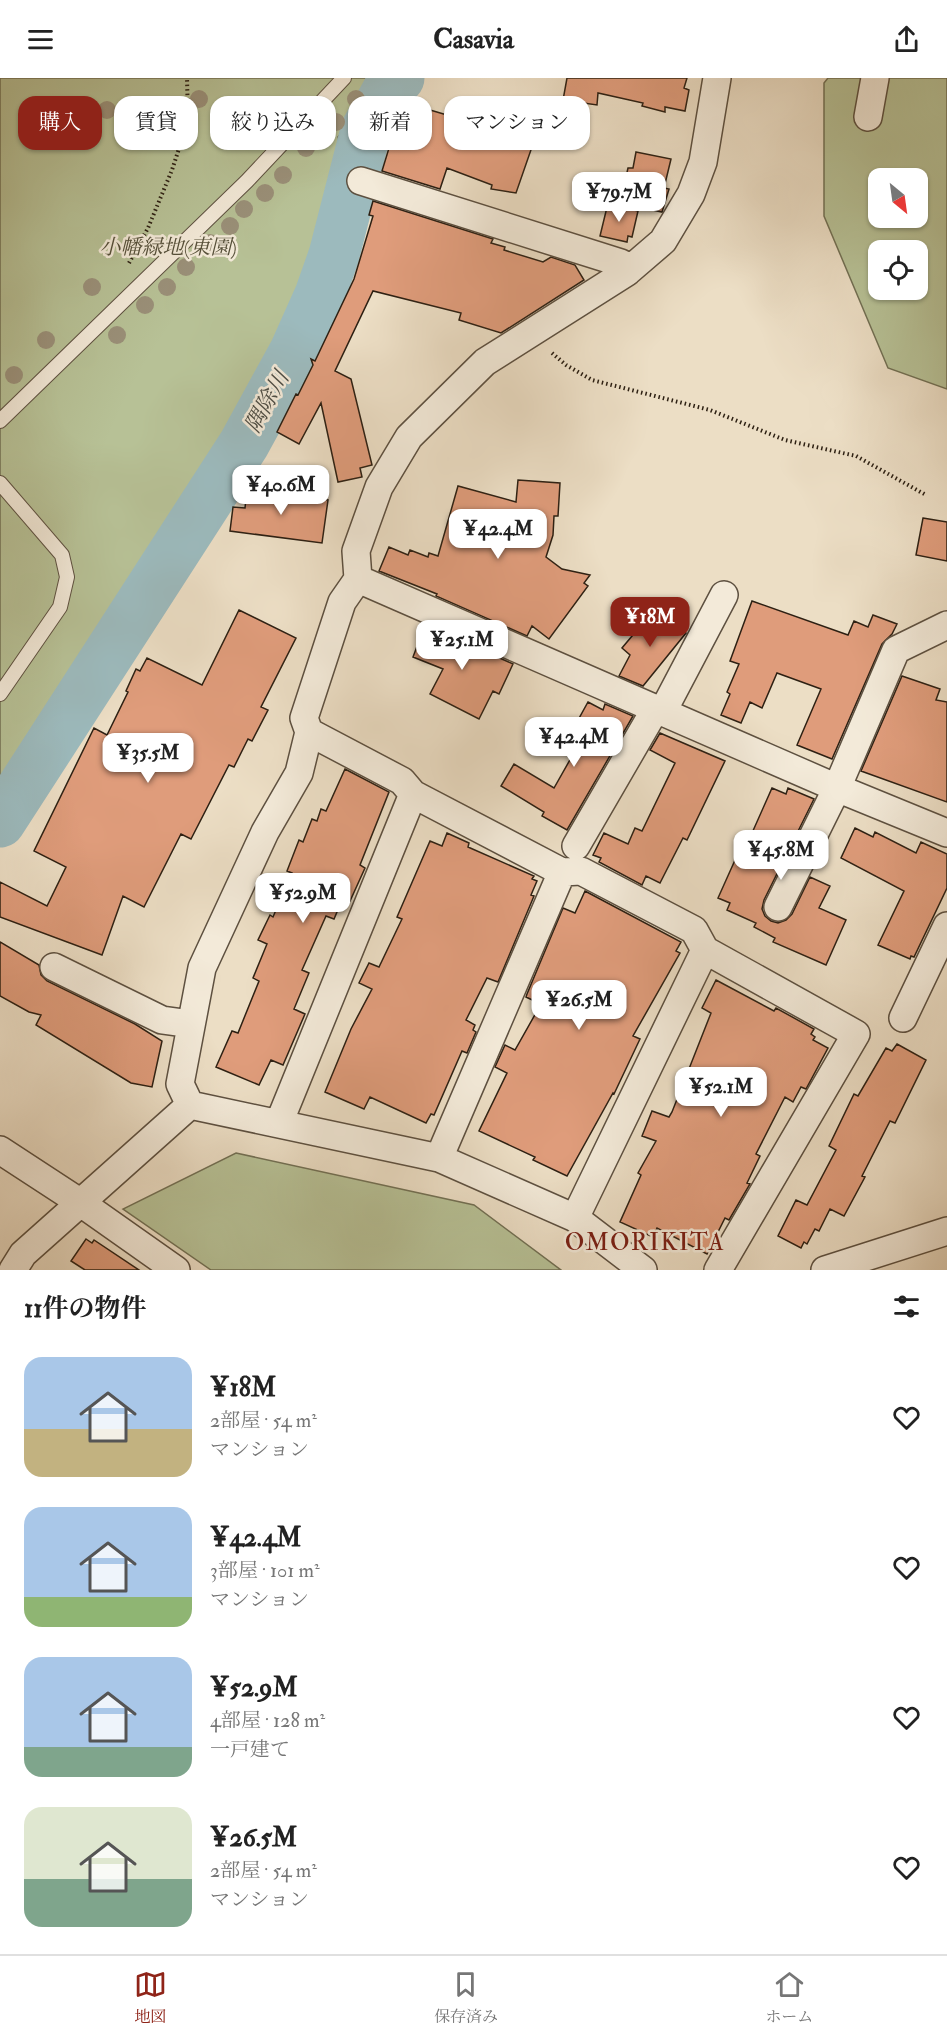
<!DOCTYPE html>
<html lang="ja">
<meta charset="utf-8">
<style>
body{margin:0;font-family:"IM FELL Double Pica","Noto Serif JP",serif;background:#f2f2f2;color:#222;height:100vh;display:flex;flex-direction:column;font-size:22px;white-space:nowrap}
*{box-sizing:border-box;margin:0}
p{font-size:20px;color:#767676}
.icon{flex:none;width:33px;height:33px;fill:none;stroke:currentColor;stroke-width:2;stroke-linecap:round;stroke-linejoin:round}
.map{position:relative;height:1192px;overflow:hidden}
.sheet{display:flex;flex-direction:column;background:#fff;flex:1}
.sheet>*{flex:none}
.top-card{position:absolute;left:18px;top:18px;width:600px;height:54px;display:flex;gap:12px}
.needle{width:39px;rotate:151deg}
.tools{position:absolute;left:868px;top:90px;display:grid;gap:12px}
.tools a{display:grid;place-items:center;width:60px;height:60px;border-radius:12px;background:#fff;box-shadow:0 2px 4px #0004;font-size:30px}
.price{position:absolute;translate:-50% -51px;padding:0 14px;border-radius:12px;background:#fff;color:#222;font-size:20px;line-height:39px;filter:drop-shadow(0 2px 3px #0008)}
.price::after{content:'';position:absolute;left:50%;top:36px;width:18px;height:14px;margin-left:-9px;background:inherit;clip-path:polygon(0 0,100% 0,50% 100%)}
.price.active{background:#8f2418;color:#fff}
ul{padding:0;list-style:none}
li{display:flex;align-items:center;gap:18px;height:150px;padding:0 24px}
li span{display:grid;place-items:center;flex:none;width:168px;height:120px;border-radius:18px;color:#555}
li>.icon{margin-inline-start:auto}
span .icon{width:72px;height:72px;fill:#fffc;stroke-width:1}
li b{font-size:26px}
h2{display:flex;justify-content:space-between;align-items:center;height:72px;padding:0 24px;font-size:26px}
.tag{padding:0 21px;border-radius:18px;background:#fff;box-shadow:0 2px 4px #0004;font-size:21px;line-height:54px}
.tag.active{background:#8f2418;color:#fff}
header{display:flex;justify-content:space-between;align-items:center;height:78px;padding:0 24px;background:#fff;font-size:27px;font-weight:800}
.tab-bar{display:flex;justify-content:space-around;align-items:center;height:84px;border-top:2px solid #e0e0e0;background:#fff;font-size:16px;color:#767676}
.tab-bar a{display:grid;justify-items:center;gap:3px}
.tab-bar .active{color:#8f2418}
.map>svg:first-child{display:block}
</style>
<header><svg class="icon" aria-label="menu" viewBox="0 0 24 24"><path d="M4 6h16M4 12h16M4 18h16"/></svg>Casavia<svg class="icon" aria-label="share" viewBox="0 0 24 24"><path d="M12 15V3M7 8l5-5 5 5M5 13v7h14v-7"/></svg></header>
<div class="map">
<svg width="947" height="1192" viewBox="0 0 947 1192">
<rect width="100%" height="100%" fill="#ecdec5"/>
<filter id="stains"><feTurbulence type="fractalNoise" baseFrequency=".00333" numOctaves="4"/><feColorMatrix values="0 0 0 0 .2 0 0 0 0 .09 0 0 0 0 .02 0 0 0 .5 -.17"/></filter>
<radialGradient id="worn" r=".72"><stop offset=".6" stop-color="#630" stop-opacity="0"/><stop offset="1" stop-color="#630" stop-opacity=".3"/></radialGradient>
<path fill="#b7c196" stroke="#727054" stroke-width="1.5" fill-rule="evenodd" d="M0,0H391L338,59L353,110L352,167L306,274L227,411L0,755Z
M828,0H947V311L888,290L824,138V5ZM879,100H918V140H879ZM879,172H918V212H879Z
M236,1075L474,1127L561,1192H211L123,1131Z"/>
<g fill="none" stroke-linecap="round" stroke-linejoin="round">
<path stroke="#9cbabd" stroke-width="51" d="M0,744L244,366L295,273L320,217L334,177L366,52L389,10L399,0"/>
</g>
<path fill="#df9c7b" stroke="#2d2013" stroke-width="1.5" d="M567,0H687L684,10L689,12L685,33L665,29V34L642,28L643,25L598,15L597,27L563,22Z
M403,24L464,42L463,45L508,61L509,58L533,66L516,115L491,111L492,107L447,90L440,111L382,93Z
M636,74L671,81L664,110L669,111L662,134L620,125L628,90H633Z
M373,123L493,161L491,165L505,169L504,172L543,184L551,179L575,187L584,202L501,255L459,242L461,235L373,213L335,293L351,301L372,387L360,390L362,399L338,404L321,325L299,366L277,354L296,316L298,317L313,287L311,281L315,283L354,201L373,138L369,137Z
M608,125L638,133L632,159L628,158L627,164L600,158Z
M518,402L560,405L558,438H554L553,457L546,479L562,491L590,497L584,505L588,508L549,561L532,548L527,558L436,518L437,516L379,493L389,469L408,477L410,472L428,479L429,475L438,478L458,408L516,424Z
M247,411L328,422L322,465L230,453L233,429L245,430Z
M923,440L947,444V483L916,477Z
M752,523L848,557L854,543L868,549L873,537L897,546L892,556L882,566L832,681L797,667L821,611L777,595L762,630L750,624L741,645L721,637L730,616L727,614L739,586L730,583Z
M239,532L296,560L261,629L268,632L252,663L248,661L234,689L229,687L191,761L181,756L144,829L123,818L102,877L0,839V804L47,828L66,789L34,773L94,650L107,657L128,614L126,613L136,591L140,593L147,580L202,607Z
M653,533L667,545L670,542L686,555L643,608L619,598L630,577L622,570Z
M425,547L513,586L499,616L493,613L479,641L430,616L443,591L413,579Z
M902,598L940,611L936,622L947,624V724L861,693Z
M588,624L603,632L605,626L633,638L567,752L542,738L544,734L501,708L514,686L554,710L588,650L577,644Z
M660,655L725,683L687,762L683,760L660,805L646,798L642,807L599,784L601,780L593,777L604,755L628,766L635,750L642,753L675,685L650,672Z
M345,691L389,714L360,787L365,790L350,823L343,820L334,841L326,838L302,892L309,895L294,931L305,936L283,987L271,982L259,1007L216,989L232,953L238,955L259,903L253,900L267,866L258,862L270,837L273,839L292,795L287,793L299,762L303,764L312,741L317,743L321,731L326,733Z
M772,710L786,716L788,710L814,721L764,822L762,831L765,838L771,843L778,845L786,842L792,836L810,799L830,808L819,830L846,842L826,887L773,864L775,860L754,849L756,845L727,832L730,825L718,820L740,771L744,773Z
M855,750L873,759L875,754L916,775L921,764L947,776V810L914,879L911,878L910,881L878,867L904,813L841,780Z
M447,755L469,765L468,769L534,798L532,801L537,803L531,817L534,818L498,904L487,900L466,942L475,947L473,952L476,954L467,975L462,973L434,1037L431,1036L426,1045L370,1019L364,1031L325,1014L351,951L372,911L359,905L369,885L379,889L402,841L397,839L430,763L442,768Z
M585,813L681,864L676,873L680,875L633,958L640,961L614,1016L613,1015L567,1098L533,1082L535,1079L479,1053L507,995L495,989L505,967L515,972L541,926L526,919L527,916L563,830L575,835Z
M0,864L39,887L41,897L47,903L135,946L162,963L152,1009L131,1005L36,947L41,937L29,934L0,918Z
M716,902L774,933L776,930L814,951L811,956L815,959L813,962L828,970L806,1011L801,1009L793,1024L785,1019L756,1076L760,1078L747,1105L750,1106L729,1142L725,1140L707,1176L657,1150L653,1159L620,1144L641,1097L638,1095L656,1063L642,1058L652,1033L669,1039L672,1034L711,935L702,930Z
M897,966L926,982L895,1045L890,1043L862,1098L865,1099L844,1138L830,1131L819,1153L815,1151L807,1166L804,1164L801,1170L778,1158L796,1122L807,1127L836,1072L829,1068L854,1016L858,1018L886,970L892,973Z
M86,1161L92,1165L94,1162L139,1192H85L71,1183Z"/>
<g fill="none" stroke-linecap="round" stroke-linejoin="round">
<g stroke="#5d5040" stroke-width="16">
<path id="service" d="M0,343L247,103L344,0
M0,405L62,477L67,499L60,529L0,616"/>
</g>
<g stroke="#5d5040" stroke-width="30">
<path id="minor" d="M868,39L875,0
M361,103L621,185L627,194
M358,501L837,710L947,755
M663,633L724,517
M309,654L402,703L413,716
M576,768L656,630
M562,794L581,793L694,852L705,872L856,956L718,1192
M778,829L837,710L896,572L947,547
M54,889L162,942L191,946
M903,940L947,848
M190,1027L180,1006L202,890L265,754L299,695L309,654L304,640L342,524L358,501L356,473L379,409L409,359L485,284L627,194L663,163L691,116L703,84L717,0
M190,1027L439,1080L575,1140L643,1192
M279,1045L413,716L562,794L439,1080
M0,1072L81,1125L176,1192
M575,1140L705,872
M13,1192L23,1176L190,1027
M825,1192L947,1153"/>
</g>
<path stroke="#2d2013" stroke-width="4" stroke-dasharray="1.5 3" stroke-linecap="butt" d="M129,185L148,150L172,92L188,43L187,0
M552,275L566,287L592,302L710,332L785,362L856,378L926,417"/>
<use href="#service" stroke="#f3ead9" stroke-width="14"/>
<use href="#minor" stroke="#f3ead9" stroke-width="27"/>
</g>
<g fill="#9a9079">
<circle cx="199" cy="21" r="9"/>
<circle cx="356" cy="21" r="9"/>
<circle cx="107" cy="32" r="9"/>
<circle cx="265" cy="37" r="9"/>
<circle cx="336" cy="44" r="9"/>
<circle cx="306" cy="70" r="9"/>
<circle cx="283" cy="97" r="9"/>
<circle cx="265" cy="115" r="9"/>
<circle cx="244" cy="131" r="9"/>
<circle cx="230" cy="148" r="9"/>
<circle cx="210" cy="165" r="9"/>
<circle cx="186" cy="189" r="9"/>
<circle cx="92" cy="209" r="9"/>
<circle cx="167" cy="209" r="9"/>
<circle cx="145" cy="227" r="9"/>
<circle cx="117" cy="257" r="9"/>
<circle cx="46" cy="262" r="9"/>
<circle cx="14" cy="297" r="9"/>
</g>
<g text-anchor="middle" dominant-baseline="central" stroke-width="5" stroke-linejoin="round" paint-order="stroke">
<g font-size="21" font-style="italic" fill="#56503a" stroke="#f3ead9">
<text x="168" y="169">小幡緑地(東園)</text>
</g>
<g font-size="22" font-style="italic" fill="#4e4e46" stroke="#f3ead9">
<text transform="translate(267 324) rotate(-61)">隅除川</text>
</g>
<g font-size="24" letter-spacing="1.5" fill="#7a1f14" stroke="#f3ead9">
<text x="645" y="1164">OMORIKITA</text>
</g>
</g>
<rect width="100%" height="100%" filter="url(#stains)"/>
<rect width="100%" height="100%" fill="url(#worn)"/>
</svg>
<div class="tools">
<a><svg class="needle" viewBox="-14 -14 28 28"><path d="M0-13l5 13h-10z" fill="#e53935"/><path d="M0 13l5-13h-10z" fill="#767676"/></svg></a>
<a><svg class="icon" aria-label="locate" viewBox="0 0 24 24"><circle cx="12" cy="12" r="6"/><path d="M12 2v4M12 18v4M2 12h4M18 12h4"/></svg></a>
</div>
<b class="price" style="left:619px;top:145px">¥79.7M</b>
<b class="price" style="left:281px;top:438px">¥40.6M</b>
<b class="price" style="left:498px;top:482px">¥42.4M</b>
<b class="price active" style="left:650px;top:570px">¥18M</b>
<b class="price" style="left:462px;top:593px">¥25.1M</b>
<b class="price" style="left:574px;top:690px">¥42.4M</b>
<b class="price" style="left:148px;top:706px">¥35.5M</b>
<b class="price" style="left:781px;top:803px">¥45.8M</b>
<b class="price" style="left:303px;top:846px">¥52.9M</b>
<b class="price" style="left:579px;top:953px">¥26.5M</b>
<b class="price" style="left:721px;top:1040px">¥52.1M</b>
<div class="top-card">
<a class="tag active">購入</a>
<a class="tag">賃貸</a>
<a class="tag">絞り込み</a>
<a class="tag">新着</a>
<a class="tag">マンション</a>
</div>
</div>
<section class="sheet">
<h2>11件の物件<svg class="icon" aria-label="filters" viewBox="0 0 24 24"><path d="M4 7h16M4 17h16"/><circle cx="9" cy="7" r="2"/><circle cx="15" cy="17" r="2"/></svg></h2>
<ul>
<li><span style="background:linear-gradient(#a9c7e8 60%,#c2b280 0)"><svg class="icon" aria-label="home" viewBox="0 0 24 24"><path d="M3 11l9-7 9 7M6 9v11h12V9"/></svg></span><div><b>¥18M</b><p>2部屋 · 54 m²</p><p>マンション</p></div><svg class="icon" aria-label="heart" viewBox="0 0 24 24"><path d="M12 20l-8-8c-3-5 5-10 8-4 3-6 11-1 8 4z"/></svg></li>
<li><span style="background:linear-gradient(#a9c7e8 75%,#8fb573 0)"><svg class="icon" aria-label="home" viewBox="0 0 24 24"><path d="M3 11l9-7 9 7M6 9v11h12V9"/></svg></span><div><b>¥42.4M</b><p>3部屋 · 101 m²</p><p>マンション</p></div><svg class="icon" aria-label="heart" viewBox="0 0 24 24"><path d="M12 20l-8-8c-3-5 5-10 8-4 3-6 11-1 8 4z"/></svg></li>
<li><span style="background:linear-gradient(#a9c7e8 75%,#7fa58c 0)"><svg class="icon" aria-label="home" viewBox="0 0 24 24"><path d="M3 11l9-7 9 7M6 9v11h12V9"/></svg></span><div><b>¥52.9M</b><p>4部屋 · 128 m²</p><p>一戸建て</p></div><svg class="icon" aria-label="heart" viewBox="0 0 24 24"><path d="M12 20l-8-8c-3-5 5-10 8-4 3-6 11-1 8 4z"/></svg></li>
<li><span style="background:linear-gradient(#dfe7d0 60%,#7fa58c 0)"><svg class="icon" aria-label="home" viewBox="0 0 24 24"><path d="M3 11l9-7 9 7M6 9v11h12V9"/></svg></span><div><b>¥26.5M</b><p>2部屋 · 54 m²</p><p>マンション</p></div><svg class="icon" aria-label="heart" viewBox="0 0 24 24"><path d="M12 20l-8-8c-3-5 5-10 8-4 3-6 11-1 8 4z"/></svg></li>
</ul>
</section>
<nav class="tab-bar">
<a class="active"><svg class="icon" aria-label="map" viewBox="0 0 24 24"><path d="M3 6l6-2 6 2 6-2v14l-6 2-6-2-6 2zM9 4v14M15 6v14"/></svg>地図</a>
<a><svg class="icon" aria-label="saved" viewBox="0 0 24 24"><path d="M7 4h10v16l-5-4-5 4z"/></svg>保存済み</a>
<a><svg class="icon" aria-label="home" viewBox="0 0 24 24"><path d="M3 11l9-7 9 7M6 9v11h12V9"/></svg>ホーム</a>
</nav>
